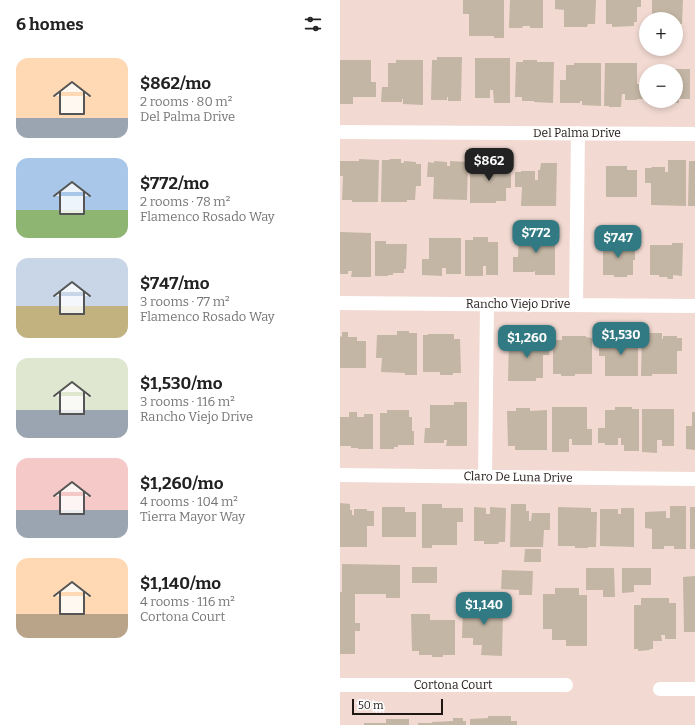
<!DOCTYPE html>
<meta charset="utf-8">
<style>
body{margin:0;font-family:Bitter,serif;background:#f2f2f2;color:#222;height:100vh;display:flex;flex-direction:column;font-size:15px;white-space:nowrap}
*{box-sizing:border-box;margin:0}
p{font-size:13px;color:#767676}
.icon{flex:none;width:22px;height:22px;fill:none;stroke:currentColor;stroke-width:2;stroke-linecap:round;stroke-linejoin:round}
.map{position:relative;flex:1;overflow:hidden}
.panel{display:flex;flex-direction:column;background:#fff;width:340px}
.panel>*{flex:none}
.fabs{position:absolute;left:299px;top:12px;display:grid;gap:8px}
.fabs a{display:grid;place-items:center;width:44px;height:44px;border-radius:50%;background:#fff;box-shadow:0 2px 6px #0003;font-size:20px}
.scale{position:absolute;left:12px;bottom:10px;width:91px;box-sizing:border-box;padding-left:4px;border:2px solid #201815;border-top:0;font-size:11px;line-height:14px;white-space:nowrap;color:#201815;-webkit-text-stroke:3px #fff;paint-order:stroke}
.price{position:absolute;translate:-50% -34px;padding:0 9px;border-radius:8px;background:#327a83;color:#fff;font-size:13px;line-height:26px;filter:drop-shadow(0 1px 2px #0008)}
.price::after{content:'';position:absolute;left:50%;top:24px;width:12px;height:9px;margin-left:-6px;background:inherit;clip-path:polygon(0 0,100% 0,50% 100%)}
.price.selected{background:#222;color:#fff}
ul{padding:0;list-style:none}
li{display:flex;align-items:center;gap:12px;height:100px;padding:0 16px}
li span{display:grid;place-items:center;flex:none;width:112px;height:80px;border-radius:12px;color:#555}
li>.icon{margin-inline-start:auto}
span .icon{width:48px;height:48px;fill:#fffc;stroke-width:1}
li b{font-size:17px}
h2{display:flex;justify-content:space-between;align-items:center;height:48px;padding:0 16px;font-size:17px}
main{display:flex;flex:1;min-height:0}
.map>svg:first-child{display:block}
</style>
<main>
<section class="panel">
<h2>6 homes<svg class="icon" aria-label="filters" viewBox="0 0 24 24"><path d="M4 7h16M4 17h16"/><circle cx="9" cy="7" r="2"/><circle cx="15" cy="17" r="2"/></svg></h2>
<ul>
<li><span style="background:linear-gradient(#ffd9b3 75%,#9aa5b1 0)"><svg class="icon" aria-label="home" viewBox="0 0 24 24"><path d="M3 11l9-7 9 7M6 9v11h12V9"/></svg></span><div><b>$862/mo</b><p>2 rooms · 80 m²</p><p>Del Palma Drive</p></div></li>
<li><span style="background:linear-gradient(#a9c7e8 65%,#8fb573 0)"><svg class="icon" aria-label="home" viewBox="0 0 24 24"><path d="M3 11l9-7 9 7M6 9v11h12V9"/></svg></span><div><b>$772/mo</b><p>2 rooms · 78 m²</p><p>Flamenco Rosado Way</p></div></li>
<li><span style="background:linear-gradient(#c9d6e8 60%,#c2b280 0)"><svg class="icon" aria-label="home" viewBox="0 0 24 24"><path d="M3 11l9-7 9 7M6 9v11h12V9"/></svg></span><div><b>$747/mo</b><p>3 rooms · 77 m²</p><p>Flamenco Rosado Way</p></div></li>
<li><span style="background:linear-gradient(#dfe7d0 65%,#9aa5b1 0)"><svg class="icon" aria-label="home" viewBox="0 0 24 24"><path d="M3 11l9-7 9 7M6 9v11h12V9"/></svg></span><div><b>$1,530/mo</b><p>3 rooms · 116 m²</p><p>Rancho Viejo Drive</p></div></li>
<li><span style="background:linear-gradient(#f6c9c9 65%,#9aa5b1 0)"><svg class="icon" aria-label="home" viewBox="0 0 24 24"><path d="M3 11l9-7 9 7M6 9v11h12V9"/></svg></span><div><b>$1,260/mo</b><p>4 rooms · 104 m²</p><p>Tierra Mayor Way</p></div></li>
<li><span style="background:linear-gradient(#ffd9b3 70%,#b9a48a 0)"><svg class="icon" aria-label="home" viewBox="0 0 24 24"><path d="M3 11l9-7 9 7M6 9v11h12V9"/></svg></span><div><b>$1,140/mo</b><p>4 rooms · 116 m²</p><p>Cortona Court</p></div></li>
</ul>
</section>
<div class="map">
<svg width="355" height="725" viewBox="0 0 355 725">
<rect width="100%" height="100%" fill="#f2dad2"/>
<path fill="#c4b6a4" d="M123,0H164V38H154V36H129V14H123Z
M170,0H203V28H190V26H183L182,28H169Z
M215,0H256L255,24H248L247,27H224V10L215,9Z
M266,0H301V7H297V22H294V26L272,27V24H266Z
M312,0H343L342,24H336V19H312Z
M97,57H122L121,101H108V97H107V100H91L92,60H97Z
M135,58H170V103H154L153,90H150V98H135Z
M0,60H31V82H36V97H13V104H0Z
M56,60H83V105L63,104V99H62V102H41L42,87H48V63H56Z
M183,60H197V62H214L213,103L194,102V101H182V97H175L176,62H183Z
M234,63H261V106L242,105V101H240V103H220V80H226V65H234Z
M265,63H297V84H304V99H297V100H285V94H282L281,107H269V106H264Z
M333,69H350V99H339V103H316V101H336V71H333Z
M19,159L39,160L38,202H12V200H2L3,176H0V161H19Z
M50,159H61V163H64V161L76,162V164H81V186H76L75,200H67V202H41L42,160H49Z
M130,160H150V164H153V163H166V165H171V188H166V201H156V203H130Z
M328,160H346V206L311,205V183H305V168H311L312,167H325V172H328Z
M94,161L107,162V166H110V161L128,162L127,200L93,199L94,177H87L88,162L94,163Z
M349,161H355V206H348Z
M201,163H217L216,206H181L182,187H175V172H181V171H195V180H198V170H200Z
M266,166H287V170H297V197H266Z
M0,232L31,233V277H11L12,271H8V274H0Z
M204,233H215V275H195V271H194V272H173V257H178L179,234H203Z
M133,237H148V242H158V275H146V266H143V276H125V240H133Z
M89,238H121V274H106V268H102V276L82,275V259H89Z
M263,240H286V247H295V260H293V275H287V277H274V275H263Z
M35,241H46V244H67L66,269H64V273H53V275H48V276H35Z
M332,243H343L342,276L333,275V279H328L327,277H319V275H310V245H332Z
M57,331H69V333H77V375H65V373L41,372L42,358H36L37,335H57Z
M2,332H8V337H17V341H26V368H0V336L2,337Z
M302,333H322V339H323V336H337V338H342V351H337V374H312V376H301Z
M88,334H114V339H120L121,373H113V375H100V372H83V335H88Z
M284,334H298V376H265V356H259V341H279V346H281V339H284Z
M222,336H246V337L252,338V374H235V376H221V374H213V340H222Z
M169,337H188V342H190V339H204V341H210L209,355H203V378H196V381H168Z
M114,402H127V446H106L107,440H104V443H84L85,428H90V405H114Z
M212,407H247V429H252V445H232V439H229V452H212Z
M275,407H292V409H299V451H284V445H281V438H278V445H265V443H258V428H265V410H275Z
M176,408H190V411L207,410V450H175V446H168L167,411H176Z
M302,409H334V446H322V440H317V453L302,452Z
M47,410H69V417H72V431H74V445H58V447H54V449H40V413H47Z
M9,412H17V417H24V414H33V449H18V448H11V446H0V417H9Z
M352,412H355V450L346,449V426H352Z
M0,503L10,504V510H12V515H14V509H27V511H34V526H27V547H0Z
M82,504H102V508H123V522H117V545H92V548H82Z
M171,504H186V511H189V521H191L192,513H210V530H204L203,547H170Z
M330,506H346V549H334V546H324V549H312V529L305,528V512L326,511V518H330Z
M42,507H65V512H76V537H42Z
M134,507L146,508V514H150V507L166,508L165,542H159L158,544H144V541H134Z
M218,507L251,508V512H257L256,547H248V548H235V546H218Z
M350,507H355V549H350Z
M281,508H294V547L260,546V509H278V514H281Z
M185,549H201V562H184Z
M2,564L60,565V598H46V594H15V623H20V631H15V654H0V592H2Z
M72,567H97V583H72Z
M246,568H274L275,597H263V590H246Z
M282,568H311V585H294V592L282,593Z
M162,570L193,571L192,595H179V590L161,589Z
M355,576V632H344L343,577Z
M215,588H239V595H247V646H226V640H212V629H203V594H215Z
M301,598H329V603H336V639H325V635H321L322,641H313V649H310V650L298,651V649H294V605H301Z
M129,600L155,601V608H163L162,656L141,655L142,645H133V638H122L123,606H129Z
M71,614H90V620H115V655H103V657H92V655H79V651H72Z
M148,716H171V721H177V725H130V719L148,718Z
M113,718H123V721H126V725H78V723H92V722L113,721Z
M46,719H69V725H24V723H46Z"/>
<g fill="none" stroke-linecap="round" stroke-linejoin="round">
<path stroke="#fff" stroke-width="14" d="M0,132L355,134
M0,303L355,306
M236,305L238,133
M0,475L355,479
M145,476L147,304
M0,685H226
M320,689H355"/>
</g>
<g text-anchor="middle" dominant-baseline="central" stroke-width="3" stroke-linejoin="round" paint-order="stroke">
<g font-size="12" fill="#201815" stroke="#fff">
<text x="237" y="133">Del Palma Drive</text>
<text x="178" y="304">Rancho Viejo Drive</text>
<text transform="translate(178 477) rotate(1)">Claro De Luna Drive</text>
<text x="113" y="685">Cortona Court</text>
</g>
</g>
</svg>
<div class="fabs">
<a>+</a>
<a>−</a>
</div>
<div class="scale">50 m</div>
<b class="price selected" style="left:149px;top:182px">$862</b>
<b class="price" style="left:196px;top:254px">$772</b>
<b class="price" style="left:278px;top:259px">$747</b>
<b class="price" style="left:281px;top:356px">$1,530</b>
<b class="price" style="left:187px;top:359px">$1,260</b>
<b class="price" style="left:144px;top:626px">$1,140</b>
</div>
</main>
